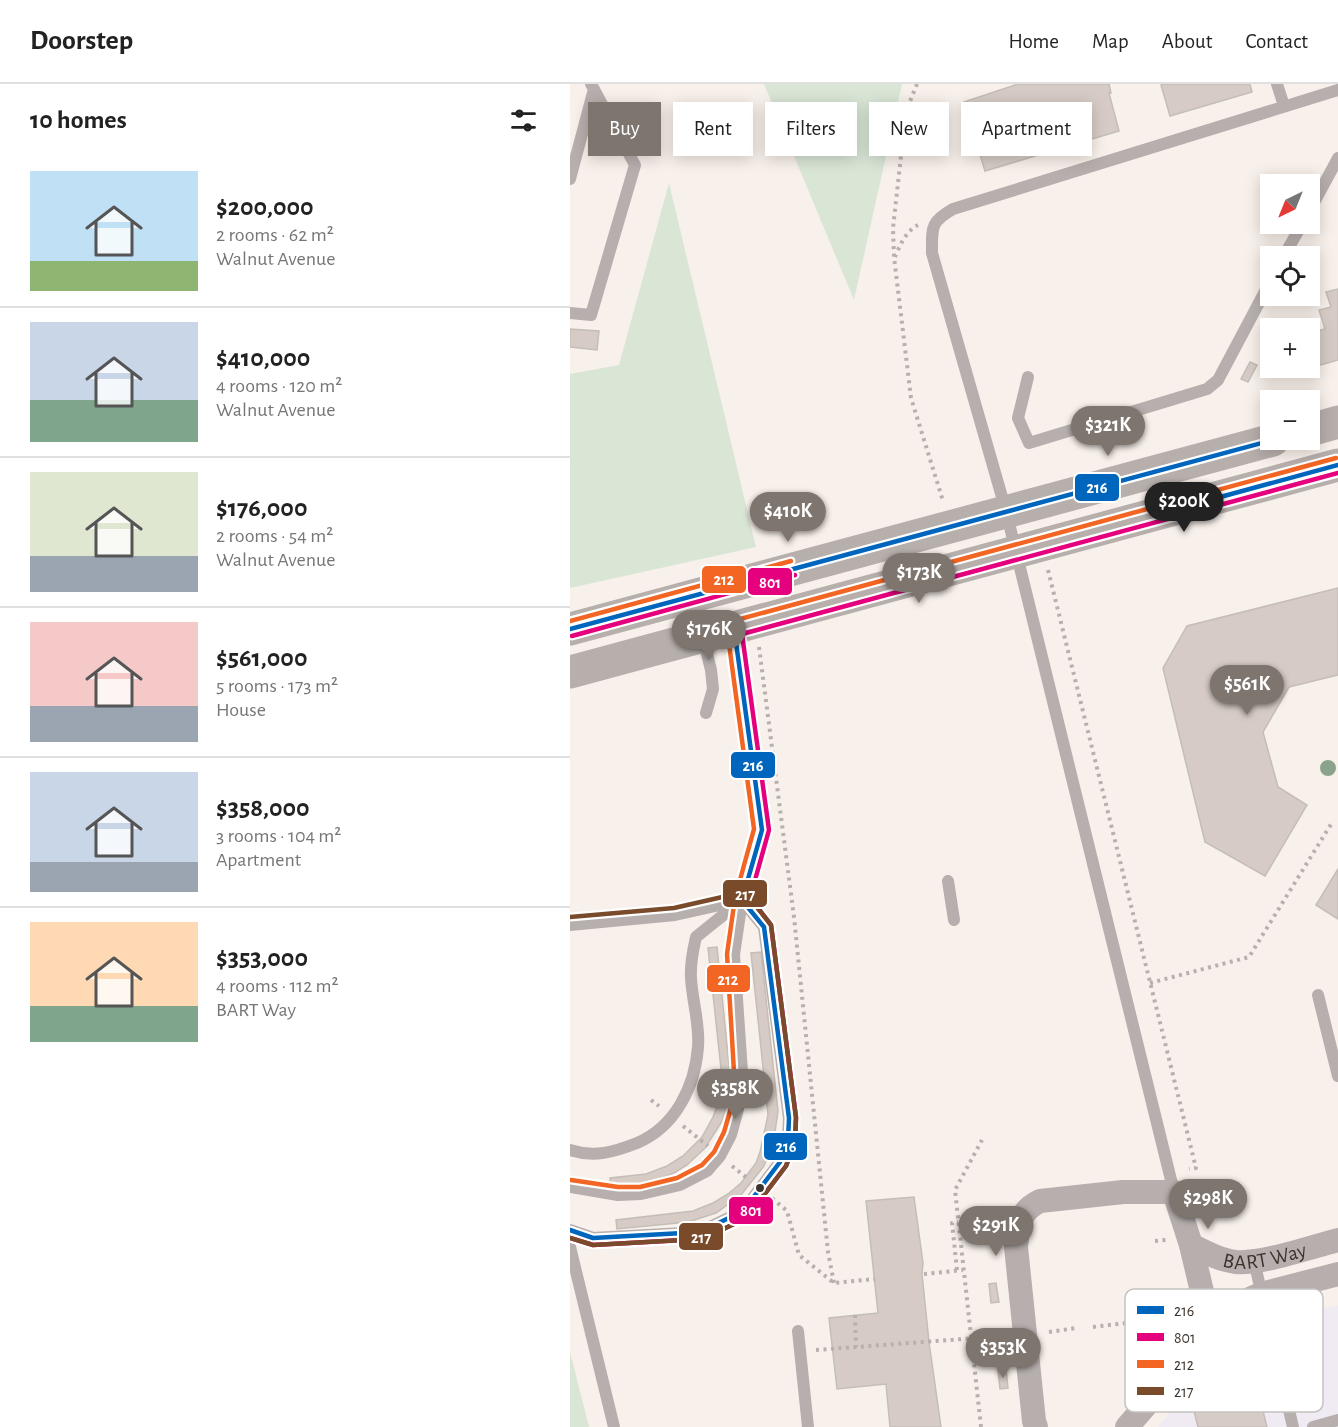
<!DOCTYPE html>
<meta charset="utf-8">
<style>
body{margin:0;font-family:"Alegreya Sans",sans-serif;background:#f2f2f2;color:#222;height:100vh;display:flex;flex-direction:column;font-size:22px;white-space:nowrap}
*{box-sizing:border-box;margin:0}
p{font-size:20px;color:#767676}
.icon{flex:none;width:33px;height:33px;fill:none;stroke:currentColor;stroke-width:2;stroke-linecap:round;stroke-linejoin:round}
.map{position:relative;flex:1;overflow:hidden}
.sheet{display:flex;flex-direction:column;background:#fff;width:570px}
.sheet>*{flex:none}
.hud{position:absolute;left:18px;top:18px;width:570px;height:54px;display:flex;gap:12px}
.needle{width:39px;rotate:223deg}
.controls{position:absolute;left:690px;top:90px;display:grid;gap:12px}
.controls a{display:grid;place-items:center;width:60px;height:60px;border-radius:0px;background:#fff;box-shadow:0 3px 15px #0003;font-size:30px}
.price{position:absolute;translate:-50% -51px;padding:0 14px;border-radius:21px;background:#7e756e;color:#fff;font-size:20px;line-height:39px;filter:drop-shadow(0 2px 3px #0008)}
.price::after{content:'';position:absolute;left:50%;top:36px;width:18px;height:14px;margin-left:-9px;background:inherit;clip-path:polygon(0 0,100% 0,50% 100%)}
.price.current{background:#222;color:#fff}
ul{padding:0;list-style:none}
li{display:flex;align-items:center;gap:18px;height:150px;padding:0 30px}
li+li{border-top:2px solid #e0e0e0}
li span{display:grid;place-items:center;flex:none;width:168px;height:120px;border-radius:0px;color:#555}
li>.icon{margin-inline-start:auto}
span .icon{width:72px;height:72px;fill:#fffc;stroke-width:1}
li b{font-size:26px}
h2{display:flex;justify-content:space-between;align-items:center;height:72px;padding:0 30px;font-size:26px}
.pill{padding:0 21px;border-radius:0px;background:#fff;box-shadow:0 3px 15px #0003;font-size:21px;line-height:54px}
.pill.current{background:#7e756e;color:#fff}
header{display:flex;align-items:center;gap:36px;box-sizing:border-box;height:84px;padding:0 30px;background:#fff;border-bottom:2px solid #e0e0e0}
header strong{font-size:28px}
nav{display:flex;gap:33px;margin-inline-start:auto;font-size:21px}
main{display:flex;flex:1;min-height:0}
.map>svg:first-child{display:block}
</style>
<header>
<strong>Doorstep</strong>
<nav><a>Home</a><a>Map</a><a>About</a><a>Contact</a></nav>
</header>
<main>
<section class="sheet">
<h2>10 homes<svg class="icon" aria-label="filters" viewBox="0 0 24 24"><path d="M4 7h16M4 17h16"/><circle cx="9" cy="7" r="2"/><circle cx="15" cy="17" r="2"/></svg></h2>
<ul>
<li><span style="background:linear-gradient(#bfe0f5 75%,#8fb573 0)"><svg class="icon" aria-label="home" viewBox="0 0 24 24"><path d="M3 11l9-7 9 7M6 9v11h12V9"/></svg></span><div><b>$200,000</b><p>2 rooms · 62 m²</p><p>Walnut Avenue</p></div></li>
<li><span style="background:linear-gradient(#c9d6e8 65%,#7fa58c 0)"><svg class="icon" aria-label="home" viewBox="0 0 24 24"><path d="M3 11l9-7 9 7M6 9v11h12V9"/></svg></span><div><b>$410,000</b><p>4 rooms · 120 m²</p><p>Walnut Avenue</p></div></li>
<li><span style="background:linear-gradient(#dfe7d0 70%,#9aa5b1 0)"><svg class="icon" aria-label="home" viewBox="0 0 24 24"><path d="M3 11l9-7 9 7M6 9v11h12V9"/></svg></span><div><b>$176,000</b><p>2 rooms · 54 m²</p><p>Walnut Avenue</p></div></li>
<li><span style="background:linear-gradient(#f6c9c9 70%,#9aa5b1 0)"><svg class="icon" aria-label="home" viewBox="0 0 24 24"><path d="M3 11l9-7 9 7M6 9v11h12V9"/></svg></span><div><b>$561,000</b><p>5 rooms · 173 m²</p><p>House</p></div></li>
<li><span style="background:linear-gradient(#c9d6e8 75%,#9aa5b1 0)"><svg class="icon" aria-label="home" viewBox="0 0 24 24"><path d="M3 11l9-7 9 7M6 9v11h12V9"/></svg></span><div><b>$358,000</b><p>3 rooms · 104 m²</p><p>Apartment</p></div></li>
<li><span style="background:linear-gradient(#ffd9b3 70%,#7fa58c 0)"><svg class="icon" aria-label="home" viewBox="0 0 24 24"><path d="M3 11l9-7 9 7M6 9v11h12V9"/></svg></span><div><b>$353,000</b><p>4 rooms · 112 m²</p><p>BART Way</p></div></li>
</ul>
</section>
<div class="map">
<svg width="768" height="1343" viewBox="0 0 768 1343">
<rect width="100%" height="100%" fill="#f8f0ea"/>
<path fill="#f0eaf3" d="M768,1221V1343H588L655,1257L673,1244Z"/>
<path fill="#d9e6d6" d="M194,0H332L284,216Z
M99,99L186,463L0,504V290L49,281Z
M0,1268L19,1343H0Z"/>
<path fill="#d6ccc5" stroke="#c5bdb7" stroke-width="1.5" d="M448,0H539L541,9H539L549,47L415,87L394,18Z
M594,0H680L682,8L600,32L591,1Z
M768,205V276L743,283L740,272V265L747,263L743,248L755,245L749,226L761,223L756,208Z
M0,245L29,247L27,266L0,263Z
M680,278L687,281L678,298L671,295Z
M768,504V591L719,603L693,648L708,703L737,721L695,792L635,758L593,584L617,542Z
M768,785V835L746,821Z
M147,863L161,1000L157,1024L151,1039L135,1064L117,1081L104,1089L80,1099L41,1103L40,1094L76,1090L97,1082L113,1072L132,1053L143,1033L147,1022L152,994L138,864Z
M191,868L208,1027L204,1055L194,1082L171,1111L146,1129L118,1138L47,1145L46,1136L123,1127L143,1119L158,1110L171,1099L186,1079L190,1068L198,1031L181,869Z
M344,1113L353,1179L352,1190L359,1258L371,1343H320L316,1300L267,1305L259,1234L308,1229L296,1117Z
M426,1199L429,1218L421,1219L419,1200Z
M677,1264L697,1343H628L622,1319L661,1310L651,1271Z
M436,1285L438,1304L430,1305L428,1286Z"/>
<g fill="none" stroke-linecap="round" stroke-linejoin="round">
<path stroke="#b7b0ae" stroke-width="4" stroke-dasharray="3 4.5" stroke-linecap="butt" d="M347,0L336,27L323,144L324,173L341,314L373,417
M325,173C330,161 336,147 348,141
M478,486L626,1084L619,1085
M189,563L224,833L258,1168L264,1199
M580,899L679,873L763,737
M81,1016L89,1022
M113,1042L138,1062
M162,1082L177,1094
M202,1114L217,1127L229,1171L264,1199L305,1195
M585,1157L596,1156
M387,1186L382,1139L388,1138
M354,1190L393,1186
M285,1231L286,1263
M593,1238L613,1236
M523,1243L556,1239
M479,1248L506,1244
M246,1266L433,1252
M411,1343L385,1106L412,1056"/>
<path stroke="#b7afae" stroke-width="12" d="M707,0L714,22
M0,95L24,5
M740,126L768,74
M714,172L732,140
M0,229L21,231L65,81L21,0
M458,293L448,334L459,359L637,305L648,296L700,198
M133,554L141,586L143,605L136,629
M378,797L384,836
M0,841L105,831L168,817
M748,911L768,992
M0,1066C24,1074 44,1068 67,1059C105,1043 125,1003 128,963C130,940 122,916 121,894C120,880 123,866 126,853L172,816
M0,1103L48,1111L71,1110L110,1101L137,1087L150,1072L161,1051L168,1025L172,988L164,871L172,816L192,746L164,545
M604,1108L436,427L362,169C362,144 360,138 383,125L768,6
M0,1146L23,1154L113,1149L138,1144L163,1132L179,1119L210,1078L218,1056L219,1034L194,843L172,816
M0,1163L44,1343
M684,1177L723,1343
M228,1247L238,1343
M688,1309L712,1303
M743,1343L768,1336"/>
<g stroke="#b7afae" stroke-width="24">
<path d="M621,1161L634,1216L635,1243"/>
<path id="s1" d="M466,1343L464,1337L446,1163C448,1141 449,1127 470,1117L553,1108H604L621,1161C635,1168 650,1176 666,1178C692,1180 741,1163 768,1156"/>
<path d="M557,1343L590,1305L635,1243L655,1226L691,1210L768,1190"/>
</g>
<path stroke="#b7afab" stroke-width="33" d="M740,346L768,338
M0,545L703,356
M0,588L768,381"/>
<g stroke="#fff" stroke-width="9">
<path id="bus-1" d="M643,415L768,381
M164,544L192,746L172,816
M0,545L703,356
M0,1146L23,1154L113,1149L138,1144L163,1132L179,1119L210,1078L218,1056L219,1034L194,843L172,816"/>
</g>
<g stroke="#fff" stroke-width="9">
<path id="bus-2" d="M2,552L225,491
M0,1154L23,1161L113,1156L141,1151L166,1139L184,1124L216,1082L225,1058L226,1033L201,841L180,814L199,746L172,550L768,389"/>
</g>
<g stroke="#fff" stroke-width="9">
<path id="bus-3" d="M0,537L221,477
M1,1096L48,1103H70L107,1094L132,1081L144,1068L154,1048L161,1024L164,988L157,870L165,814L184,745L157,545L159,538L766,374"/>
</g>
<g stroke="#fff" stroke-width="9">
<path id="bus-4" d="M0,833L104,824L170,809L177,810L201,841L226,1034L225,1058L216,1082L184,1124L166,1139L141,1151L113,1156L23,1161L0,1154"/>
</g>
<use href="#bus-1" stroke="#0065bd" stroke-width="4.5"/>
<use href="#bus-2" stroke="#e5007d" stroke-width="4.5"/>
<use href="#bus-3" stroke="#f26522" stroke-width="4.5"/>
<use href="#bus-4" stroke="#7a4b2a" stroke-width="4.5"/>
</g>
<circle fill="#8ca38b" cx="758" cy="684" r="8"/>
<circle fill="#3c332c" stroke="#fff" stroke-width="2" cx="190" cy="1104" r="5"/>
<g text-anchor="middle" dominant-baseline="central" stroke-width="4.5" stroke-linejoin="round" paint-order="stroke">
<g font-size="21" fill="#3c332c" stroke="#fff">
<text stroke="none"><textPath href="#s1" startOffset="504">BART Way</textPath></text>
</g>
</g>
<rect x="555" y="1205" width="198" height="123" rx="9" fill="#fff" stroke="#c4c2c0" stroke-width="1.5"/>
<rect x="567" y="1222" width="27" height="8" fill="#0065bd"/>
<rect x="567" y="1249" width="27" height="8" fill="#e5007d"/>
<rect x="567" y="1276" width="27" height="8" fill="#f26522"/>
<rect x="567" y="1303" width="27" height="8" fill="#7a4b2a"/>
<g font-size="16" fill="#3c332c">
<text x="604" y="1232">216</text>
<text x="604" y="1259">801</text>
<text x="604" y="1286">212</text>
<text x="604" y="1313">217</text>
</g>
<g stroke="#fff" stroke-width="2">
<rect x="504" y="389" width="46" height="29" rx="6" fill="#0065bd"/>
<rect x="131" y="481" width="46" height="29" rx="6" fill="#f26522"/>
<rect x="177" y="483" width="46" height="29" rx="6" fill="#e5007d"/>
<rect x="160" y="667" width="46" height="28" rx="6" fill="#0065bd"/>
<rect x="152" y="795" width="46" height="29" rx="6" fill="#7a4b2a"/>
<rect x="136" y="880" width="45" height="29" rx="6" fill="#f26522"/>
<rect x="193" y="1048" width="45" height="29" rx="6" fill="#0065bd"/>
<rect x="158" y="1112" width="46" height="29" rx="6" fill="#e5007d"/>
<rect x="108" y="1138" width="46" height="29" rx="6" fill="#7a4b2a"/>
</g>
<g font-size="16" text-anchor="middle" font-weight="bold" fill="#fff">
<text x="527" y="409">216</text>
<text x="154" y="501">212</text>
<text x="200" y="504">801</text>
<text x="183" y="687">216</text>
<text x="175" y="816">217</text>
<text x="158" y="901">212</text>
<text x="216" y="1068">216</text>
<text x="181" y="1132">801</text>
<text x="131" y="1159">217</text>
</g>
</svg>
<div class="controls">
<a><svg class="needle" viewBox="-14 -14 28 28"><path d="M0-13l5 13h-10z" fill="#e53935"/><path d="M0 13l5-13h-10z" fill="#767676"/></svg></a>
<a><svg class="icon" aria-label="locate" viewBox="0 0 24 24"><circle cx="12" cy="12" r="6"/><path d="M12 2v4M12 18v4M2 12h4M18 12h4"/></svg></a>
<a>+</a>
<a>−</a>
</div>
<b class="price" style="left:538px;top:373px">$321K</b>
<b class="price current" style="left:614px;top:449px">$200K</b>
<b class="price" style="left:218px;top:459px">$410K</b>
<b class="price" style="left:349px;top:520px">$173K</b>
<b class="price" style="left:139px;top:577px">$176K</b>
<b class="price" style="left:677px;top:632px">$561K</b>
<b class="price" style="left:165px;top:1036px">$358K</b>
<b class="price" style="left:638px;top:1146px">$298K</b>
<b class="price" style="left:426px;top:1173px">$291K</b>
<b class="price" style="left:433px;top:1295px">$353K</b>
<div class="hud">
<a class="pill current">Buy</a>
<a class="pill">Rent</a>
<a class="pill">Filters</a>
<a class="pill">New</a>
<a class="pill">Apartment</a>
</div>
</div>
</main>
